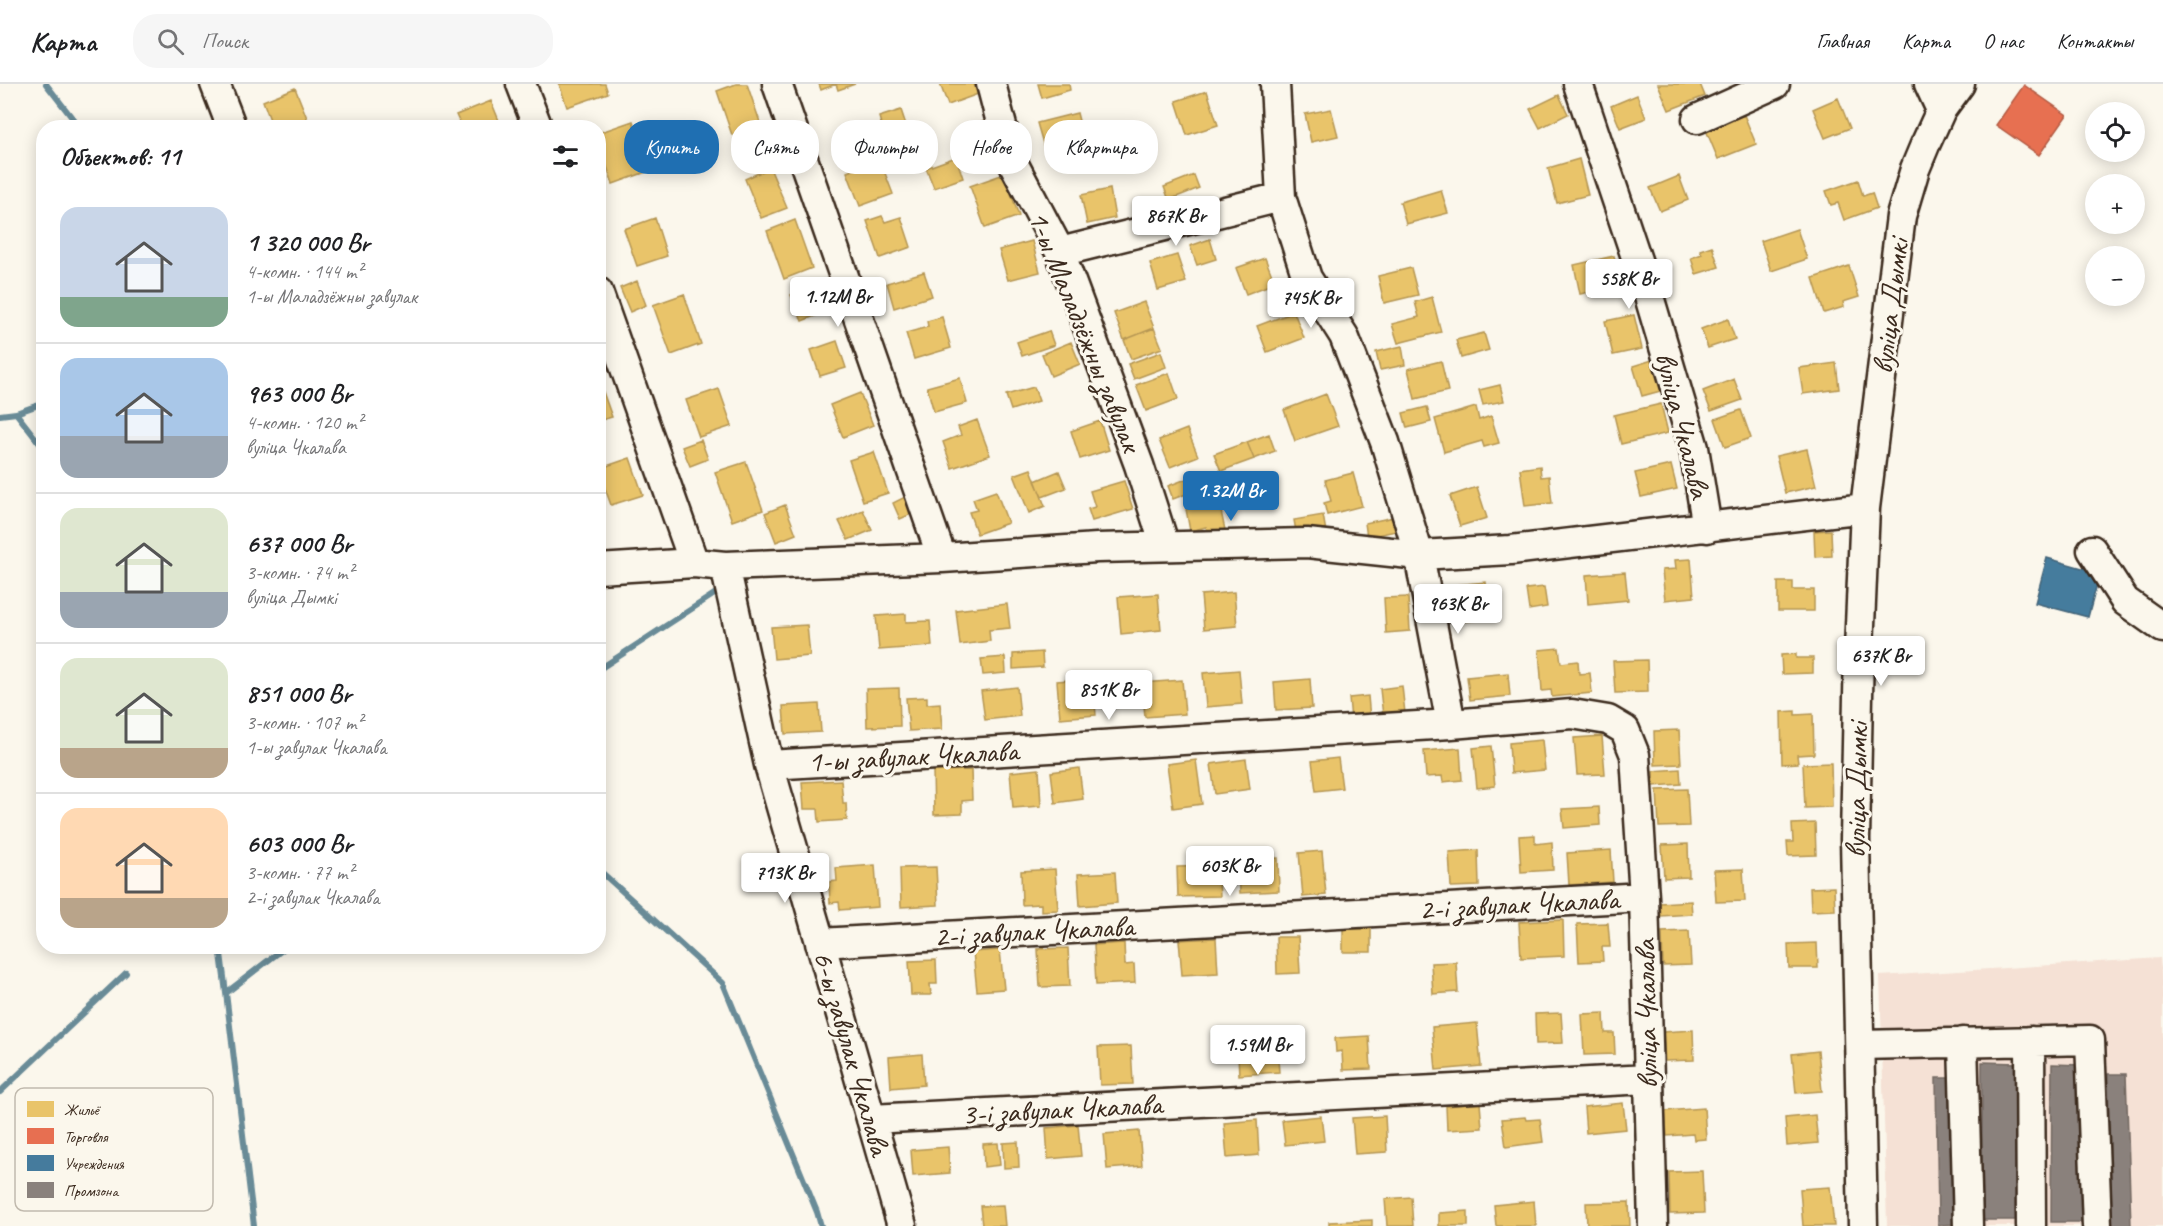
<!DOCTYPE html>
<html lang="ru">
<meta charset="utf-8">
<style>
body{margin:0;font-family:Caveat,sans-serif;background:#f6f6f6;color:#202124;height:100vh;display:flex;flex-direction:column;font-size:22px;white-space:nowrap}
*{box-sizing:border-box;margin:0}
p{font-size:20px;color:#757577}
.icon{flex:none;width:33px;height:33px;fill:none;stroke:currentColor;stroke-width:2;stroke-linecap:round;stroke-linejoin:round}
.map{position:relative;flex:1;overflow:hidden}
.drawer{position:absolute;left:36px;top:36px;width:570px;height:834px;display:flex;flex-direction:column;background:#fff;border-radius:24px;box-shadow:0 3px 15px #0003}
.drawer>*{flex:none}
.hud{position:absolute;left:624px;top:36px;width:570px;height:54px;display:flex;gap:12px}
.buttons{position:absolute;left:2085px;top:18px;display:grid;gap:12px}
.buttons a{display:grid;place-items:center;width:60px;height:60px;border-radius:50%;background:#fff;box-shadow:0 3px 15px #0003;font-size:30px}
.price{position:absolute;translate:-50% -51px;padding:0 14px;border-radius:6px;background:#fff;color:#222;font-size:20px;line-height:39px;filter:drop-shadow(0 2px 3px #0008)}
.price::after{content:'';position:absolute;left:50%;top:36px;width:18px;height:14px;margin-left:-9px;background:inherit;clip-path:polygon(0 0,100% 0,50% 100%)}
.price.current{background:#1f6fb2;color:#fff}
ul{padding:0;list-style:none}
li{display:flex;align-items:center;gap:18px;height:150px;padding:0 24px}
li+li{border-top:2px solid #e0e0e0}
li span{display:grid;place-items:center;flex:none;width:168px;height:120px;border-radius:18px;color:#555}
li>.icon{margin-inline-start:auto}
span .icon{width:72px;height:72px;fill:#fffc;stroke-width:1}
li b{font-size:26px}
h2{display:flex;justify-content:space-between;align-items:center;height:72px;padding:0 24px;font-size:26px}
.pill{padding:0 21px;border-radius:24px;background:#fff;box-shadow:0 3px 15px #0003;font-size:21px;line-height:54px}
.pill.current{background:#1f6fb2;color:#fff}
header{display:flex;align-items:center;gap:36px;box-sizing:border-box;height:84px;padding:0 30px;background:#fff;border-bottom:2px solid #e0e0e0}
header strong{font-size:28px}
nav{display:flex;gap:33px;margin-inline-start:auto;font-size:21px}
.search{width:420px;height:54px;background:#f6f6f6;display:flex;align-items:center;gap:15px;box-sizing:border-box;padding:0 21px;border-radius:24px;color:#757577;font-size:22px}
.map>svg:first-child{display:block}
</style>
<header>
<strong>Карта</strong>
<div class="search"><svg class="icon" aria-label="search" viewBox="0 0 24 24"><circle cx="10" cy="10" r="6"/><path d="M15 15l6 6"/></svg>Поиск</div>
<nav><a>Главная</a><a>Карта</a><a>О нас</a><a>Контакты</a></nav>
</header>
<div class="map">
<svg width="2163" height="1142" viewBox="0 0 2163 1142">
<rect width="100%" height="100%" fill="#fbf7ec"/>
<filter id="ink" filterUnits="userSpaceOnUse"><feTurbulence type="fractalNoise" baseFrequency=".0167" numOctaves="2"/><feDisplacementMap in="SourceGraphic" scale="12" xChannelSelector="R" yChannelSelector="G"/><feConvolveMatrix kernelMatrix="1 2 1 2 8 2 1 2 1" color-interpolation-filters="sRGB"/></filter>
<g filter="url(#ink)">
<path fill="#f5e1d5" d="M2160,874L2163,912V1142H1887L1880,892Z"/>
<path fill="#e9c46a" stroke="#b59653" stroke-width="1.5" d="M559,0H605L608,9L567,23Z
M736,0H747L761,41L732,51L717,7Z
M819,0H855L838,6L836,0L821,6Z
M940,0H974L978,10L948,21Z
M1038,0H1069L1070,6L1042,14Z
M1658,0H1700L1705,12L1669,26Z
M295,4L311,44H273L263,17Z
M1207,7L1218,41L1187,51L1176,17Z
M1559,11L1568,30L1540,44L1530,25Z
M1637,11L1646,34L1620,44L1611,22Z
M1838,14L1850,44L1825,54L1813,25Z
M491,17L502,44H462L456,31Z
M1331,25L1338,52L1311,58L1305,30Z
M901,26L907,44L884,51L879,33Z
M1077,29L1089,76L1063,83L1057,60L1044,63L1037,39Z
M1744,31L1756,60L1718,75L1706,46Z
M988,36L1000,68L971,79L959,46Z
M633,37L649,87L613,100L598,57V49Z
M916,47L923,70L894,79L887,56Z
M956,73L963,94L934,104L926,84Z
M1579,75L1588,111L1557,119L1548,84Z
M880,76L893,110L860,122L847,88Z
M770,84L787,124L761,134L745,95Z
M1004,90L1019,132L985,144L970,102Z
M1194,91L1199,104L1169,116L1164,103Z
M1679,92L1688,116L1660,127L1650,104Z
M1858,96L1863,112L1872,109L1877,124L1844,136L1838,119L1831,121L1826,107Z
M1110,105L1115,134L1087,140L1081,111Z
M1441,106L1448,129L1406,140L1400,118Z
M882,132L885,138L901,133L911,163L880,174L867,137Z
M655,134L667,172L637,182L624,145Z
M795,136L812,184L784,195L767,147Z
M1797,145L1807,175L1771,187L1761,157Z
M1210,155L1216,175L1197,181L1190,162Z
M1032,157L1040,188L1008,196L999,166Z
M1712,162L1719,183L1696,190L1691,174L1702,170L1700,166Z
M1177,171L1186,198L1158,206L1150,179Z
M1614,172L1621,201L1580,210L1574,181Z
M1265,174L1275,199L1246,210L1236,184Z
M1849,182L1859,213L1843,218L1844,223L1824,229L1813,194Z
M1411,184L1418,211L1384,219L1378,192Z
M924,188L932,212L894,224L887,199Z
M637,197L646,221L630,228L620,204Z
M819,200L830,226L802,237L791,211Z
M684,210L701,260L671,271L653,221Z
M1432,213L1441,248L1398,259L1392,240L1419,233L1415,218Z
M1144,218L1154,244L1124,256L1114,229Z
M1294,228L1304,254L1267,268L1257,242Z
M1634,231L1642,265L1613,271L1605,237Z
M942,233L951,264L914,275L906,249L928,243L927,237Z
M1728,235L1735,255L1708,264L1701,245Z
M1154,244L1162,264L1131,275L1124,256Z
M1049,247L1054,261L1022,272L1017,258Z
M1484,249L1489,266L1461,274L1456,256Z
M837,257L846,284L820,292L811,266Z
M1071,258L1080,280L1051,292L1042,270Z
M1402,262L1405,281L1380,286L1376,268Z
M1161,268L1166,283L1134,295L1128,280Z
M598,272L606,290L598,293Z
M1659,274L1668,305L1642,312L1633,282Z
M1441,277L1448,307L1415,315L1408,285Z
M1836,279L1839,305L1803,310L1799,284Z
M1169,289L1178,315L1146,327L1136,301Z
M960,294L967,319L934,328L927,303Z
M1734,295L1742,316L1711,327L1703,307Z
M1500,301L1504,317L1483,321L1479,306Z
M1034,303L1039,317L1011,326L1006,311Z
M602,305L612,333L598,337V306Z
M719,305L732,342L699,353L686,316Z
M860,309L873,341L843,353L830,321Z
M1326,310L1338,342L1295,357L1284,326Z
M1661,320L1668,349L1621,360L1614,331Z
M1427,323L1431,338L1407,344L1403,329Z
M1476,323L1479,336L1491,332L1499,359L1484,363L1482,357L1444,368L1435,335Z
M1741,326L1751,354L1725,363L1715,335Z
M977,336L990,371L952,384L943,358L961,351L958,343Z
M1100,337L1109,366L1080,375L1071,347Z
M1187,345L1198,372L1170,383L1159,356Z
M1269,350L1275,367L1254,375L1247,358Z
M701,356L708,375L690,382L682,363Z
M1247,358L1254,375L1221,387L1214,370Z
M1807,365L1816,402L1785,409L1776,372Z
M874,368L888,409L863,417L849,376Z
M630,374L643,411L611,421L598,385Z
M746,378L763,426L732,437L715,388Z
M1671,381L1677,405L1641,413L1635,389Z
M1540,382L1541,393L1549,392L1552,419L1525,422L1520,385Z
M1031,385L1045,422L1029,429L1014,391Z
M1059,387L1066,404L1042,413L1035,397Z
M1353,389L1362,422L1327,431L1324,419L1331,417L1325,396Z
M1189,394L1194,407L1173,415L1168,402Z
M1124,397L1133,425L1092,437L1088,425L1095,423L1090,407Z
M1477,403L1487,434L1460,442L1450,412Z
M996,407L1008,439L977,450L969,428L977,426L973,415Z
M911,410L918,427L900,435L893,419Z
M1219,418L1225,446L1208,450L1206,443L1190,447L1186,425Z
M785,421L796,450L776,458L765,429Z
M863,426L872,446L848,456L839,437Z
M1323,431L1326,448L1297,453L1294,436Z
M1394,433L1396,447L1367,453L1365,439Z
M1831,446L1832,472L1815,473L1814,447Z
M601,450L603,470H598V451Z
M1691,475L1694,513L1665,516L1662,486L1676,485L1675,476Z
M1625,488L1628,516L1588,520L1586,491Z
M1486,498L1489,535L1457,538L1454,501Z
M1778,498H1793V506H1814V527H1778Z
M1544,503L1547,523L1529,526L1526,505Z
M1234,508L1237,542L1204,545L1201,511Z
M1158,510L1161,546L1121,550L1118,513Z
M1408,513L1410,547L1386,549L1384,514Z
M1007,520L1010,544L989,546L990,557L960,561L956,526Z
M906,530V538L930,537L932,562L879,566L876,532Z
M807,541L810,572L774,575L771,543Z
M1559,564L1561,579L1578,577L1579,590L1590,589L1592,609L1552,613L1551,606L1542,607L1539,566Z
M1042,568L1043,583L1013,585V570Z
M1796,570V574H1813V589L1782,590L1781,571Z
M1005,573L1006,589L983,591L981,575Z
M1647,576L1648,608L1615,609L1613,577Z
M1239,586L1242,620L1206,623L1203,589Z
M1508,589L1510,612L1470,616L1467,593Z
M1093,594L1096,631L1060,634L1057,597Z
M1310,595L1312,624L1276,626L1274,598Z
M1182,596L1185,630L1145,633L1142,599Z
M1402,602L1405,629L1383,632L1380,605Z
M1017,603L1020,632L985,636L981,607Z
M899,604L900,642L867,643L866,605Z
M1368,612L1370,635L1351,636L1349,614Z
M927,613V620L940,619L942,645L909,647L906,614Z
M819,620L821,648L785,650L783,622Z
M1795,627V631L1813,630L1814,670L1797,671L1798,679L1782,680L1781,628Z
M1679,646L1681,680L1655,681L1654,647Z
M1602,652L1605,690L1577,691L1574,654Z
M1542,656L1545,686L1511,689L1509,659Z
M1491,662L1495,702L1477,704L1473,664Z
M1460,664L1462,696L1443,698L1442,692L1426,693L1424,667Z
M1338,674L1342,704L1316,707L1312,677Z
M1246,675L1250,705L1215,710L1211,680Z
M1196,676L1202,720L1173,724L1167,680Z
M1831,679L1832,723L1805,724L1803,680Z
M1079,684L1083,715L1055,719L1051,688Z
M1039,685L1041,722L1013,724L1010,688Z
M1680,685L1681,700L1654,702L1653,687Z
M971,686L972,716L962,717V730L934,731L933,687Z
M841,696L843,719H846L847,736L819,738L818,725H804L802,698Z
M1687,705L1689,742L1659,743L1657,706Z
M1599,723L1600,741L1564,744L1562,725Z
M1815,739L1816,771L1788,772L1787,758H1793L1792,740Z
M1535,751V760L1552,758L1553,786L1521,788L1519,752Z
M1688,760L1689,793L1664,794L1662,761Z
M1478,766L1479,802L1451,803L1449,768Z
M1611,766L1613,798L1569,801L1567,769Z
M1322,767L1326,811L1303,813L1299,769Z
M1278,774L1279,807L1240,809L1239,775Z
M875,781L878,823L840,826L839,818L830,819L829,798L837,797L836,784Z
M1218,782L1220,812L1178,813L1177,783Z
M936,783L938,821L901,823L900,784Z
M1055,785L1058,826L1041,827V820L1022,821L1021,787Z
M1743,785L1745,817L1716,818L1714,786Z
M1115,788L1117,819L1080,822L1078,790Z
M1834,803L1835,826L1811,827L1810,804Z
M1691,817L1692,830L1661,832L1660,819Z
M1563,836L1564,872L1521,874L1519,838Z
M1608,839L1610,863H1602L1603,877L1579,878L1577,840Z
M1343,845H1371V868H1343Z
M1689,847L1691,881L1663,882L1662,848Z
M1276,853H1298L1300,889L1277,890Z
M1216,854L1218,889L1182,891L1179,856Z
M1124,859L1125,881L1134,880L1135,899L1096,901L1094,861Z
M1817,859L1818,884H1789L1788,860Z
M1068,864L1070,902L1040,903L1038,865Z
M1000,866L1004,905L977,907L973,868Z
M936,876L937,900H930L931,911H911L909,877Z
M1456,878L1458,908L1433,910L1431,879Z
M1561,929L1563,959L1536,960L1535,930Z
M1604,929L1605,949H1614L1615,970L1584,971L1582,930Z
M1477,939L1481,982L1436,986L1432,943Z
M1693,946L1694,976L1665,977L1663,948Z
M1276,950L1279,988L1239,991L1237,952Z
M1369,952L1371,985L1343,986L1342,967L1336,968L1335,954Z
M1131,962L1133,1000L1100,1001L1098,963Z
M1818,967L1822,1007L1796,1009L1792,970Z
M922,970L924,1001L891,1004L889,973Z
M1480,1019L1482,1044L1447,1046L1446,1022Z
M1623,1019L1626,1045L1586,1049L1584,1023Z
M1704,1024L1706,1055L1694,1056L1693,1050L1667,1052L1665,1027Z
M1815,1031L1818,1059L1787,1062L1785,1034Z
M1321,1032L1324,1057L1285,1061L1282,1036Z
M1385,1032L1387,1068L1355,1070L1352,1034Z
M1525,1033L1526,1036L1540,1035L1543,1058L1506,1063L1502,1035Z
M1257,1036L1259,1071L1227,1074L1224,1039Z
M1078,1041L1081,1072L1048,1075L1046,1044Z
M1139,1047L1142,1082L1107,1085L1104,1050Z
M1018,1058L1019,1083L1004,1084L1003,1059Z
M998,1059L1000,1081L984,1083L983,1060Z
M948,1063L950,1089L913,1092L911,1066Z
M1702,1087L1704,1129L1670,1130L1669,1088Z
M1830,1103L1834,1142H1803L1800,1105Z
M1411,1113L1413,1142H1387L1385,1115Z
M1534,1117L1536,1142H1496L1494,1121Z
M1629,1118L1630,1142H1587L1586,1119Z
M1003,1121L1005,1142H982L980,1122Z
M1468,1127V1142H1439V1129Z
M1372,1136V1142H1329V1138Z"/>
<path fill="#e76f51" stroke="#b35a42" stroke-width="1.5" d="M2024,1L2067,31L2039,71L1996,41Z"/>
<path fill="#457b9d" stroke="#426377" stroke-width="1.5" d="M2047,474L2100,489L2088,533L2035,519Z"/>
<path fill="#8a817c" stroke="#726760" stroke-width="1.5" d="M1982,978L2017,979V1136H1982Z
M2052,980L2081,981V1138H2051Z
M2108,990H2126L2131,1142H2112Z
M1936,994H1960L1962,1140L1938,1141Z"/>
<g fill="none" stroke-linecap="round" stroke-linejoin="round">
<path stroke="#698b97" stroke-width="6" d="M46,0L80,44
M16,329L44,319
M0,331L16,329L44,365
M598,586L719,507
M598,785L723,899L817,1128L821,1142
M220,862L226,909L287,862
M226,909L254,1142
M0,1008L126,889"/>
<g stroke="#3b2a1e" stroke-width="33">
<path id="minor" d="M215,0L232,44
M521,0L538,44
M777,0L942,474
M991,0L1010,73L1060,168L1139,381L1165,462
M1275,0L1281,113L1307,194L1344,252L1385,358L1419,471L1451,640
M1578,0L1648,209L1694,364L1707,444
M1929,0L1941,26
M1697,35L1775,0
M1060,168L1281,113
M598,208L694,479
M2092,466L2125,517L2163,544
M725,482L769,681L902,1142
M598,485L694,479L725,482L942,474L1097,464L1307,459L1419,471L1511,466L1865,424
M769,681L1451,640L1572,630L1608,636L1625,646L1635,671L1644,813L1653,1142
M820,859L1644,813
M2030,957L2031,1142
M1963,958L1968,1142
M1860,961L2090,956L2097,1142
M871,1035L1648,995
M1863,1142L1855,755L1859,565L1865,424L1901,132L1915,85L1925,61L1941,26L1960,0"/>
</g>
<use href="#minor" stroke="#fbf7ec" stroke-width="28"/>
</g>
</g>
<g text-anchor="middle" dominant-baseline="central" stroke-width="6" stroke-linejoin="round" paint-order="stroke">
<g font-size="30" fill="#3b2a1e" stroke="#fbf7ec">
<text transform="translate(1890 222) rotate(-83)">вуліца Дымкі</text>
<text transform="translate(1085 247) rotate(68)">1-ы Маладзёжны завулак</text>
<text transform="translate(1683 341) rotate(76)">вуліца Чкалава</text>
<text transform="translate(913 672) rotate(-3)">1-ы завулак Чкалава</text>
<text transform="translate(1856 706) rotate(-89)">вуліца Дымкі</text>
<text transform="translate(1519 820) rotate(-3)">2-і завулак Чкалава</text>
<text transform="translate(1034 847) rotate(-3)">2-і завулак Чкалава</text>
<text transform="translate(1646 930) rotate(-91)">вуліца Чкалава</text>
<text transform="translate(852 969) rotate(74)">6-ы завулак Чкалава</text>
<text transform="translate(1062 1025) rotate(-3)">3-і завулак Чкалава</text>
</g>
</g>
<rect x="15" y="1004" width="198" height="123" rx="9" fill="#fbf7ec" stroke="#c1baae" stroke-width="1.5"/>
<rect x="27" y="1017" width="27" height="16" fill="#e9c46a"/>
<rect x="27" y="1044" width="27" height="16" fill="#e76f51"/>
<rect x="27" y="1071" width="27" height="16" fill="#457b9d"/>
<rect x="27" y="1098" width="27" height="16" fill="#8a817c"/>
<g font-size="16" fill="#3b2a1e">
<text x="64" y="1031">Жильё</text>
<text x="64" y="1058">Торговля</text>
<text x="64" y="1085">Учреждения</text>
<text x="64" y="1112">Промзона</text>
</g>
</svg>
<div class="buttons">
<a><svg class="icon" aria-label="locate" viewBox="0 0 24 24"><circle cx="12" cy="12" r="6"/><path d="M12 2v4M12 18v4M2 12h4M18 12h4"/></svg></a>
<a>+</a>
<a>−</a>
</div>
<b class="price" style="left:1176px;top:163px">867K Br</b>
<b class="price" style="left:1629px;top:226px">558K Br</b>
<b class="price" style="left:838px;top:244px">1.12M Br</b>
<b class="price" style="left:1311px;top:245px">745K Br</b>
<b class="price current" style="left:1231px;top:438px">1.32M Br</b>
<b class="price" style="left:1458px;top:551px">963K Br</b>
<b class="price" style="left:1881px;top:603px">637K Br</b>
<b class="price" style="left:1109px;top:637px">851K Br</b>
<b class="price" style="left:1230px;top:813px">603K Br</b>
<b class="price" style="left:785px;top:820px">713K Br</b>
<b class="price" style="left:1258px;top:992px">1.59M Br</b>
<div class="hud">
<a class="pill current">Купить</a>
<a class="pill">Снять</a>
<a class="pill">Фильтры</a>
<a class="pill">Новое</a>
<a class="pill">Квартира</a>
</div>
<section class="drawer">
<h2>Объектов: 11<svg class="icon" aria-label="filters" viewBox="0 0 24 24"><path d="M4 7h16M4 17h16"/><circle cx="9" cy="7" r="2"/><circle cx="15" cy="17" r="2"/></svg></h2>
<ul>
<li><span style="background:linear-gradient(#c9d6e8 75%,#7fa58c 0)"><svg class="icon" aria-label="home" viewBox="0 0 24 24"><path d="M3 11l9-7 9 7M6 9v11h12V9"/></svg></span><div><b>1 320 000 Br</b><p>4-комн. · 144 m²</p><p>1-ы Маладзёжны завулак</p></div></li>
<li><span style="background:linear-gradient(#a9c7e8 65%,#9aa5b1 0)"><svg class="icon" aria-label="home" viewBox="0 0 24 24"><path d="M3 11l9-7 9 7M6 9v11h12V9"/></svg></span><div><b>963 000 Br</b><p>4-комн. · 120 m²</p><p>вуліца Чкалава</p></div></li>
<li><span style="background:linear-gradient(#dfe7d0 70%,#9aa5b1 0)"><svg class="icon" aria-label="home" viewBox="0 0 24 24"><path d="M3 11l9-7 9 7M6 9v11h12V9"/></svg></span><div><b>637 000 Br</b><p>3-комн. · 74 m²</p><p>вуліца Дымкі</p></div></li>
<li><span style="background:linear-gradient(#dfe7d0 75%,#b9a48a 0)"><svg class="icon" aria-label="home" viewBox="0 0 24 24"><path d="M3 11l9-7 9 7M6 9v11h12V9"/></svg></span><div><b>851 000 Br</b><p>3-комн. · 107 m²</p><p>1-ы завулак Чкалава</p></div></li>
<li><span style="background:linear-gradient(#ffd9b3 75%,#b9a48a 0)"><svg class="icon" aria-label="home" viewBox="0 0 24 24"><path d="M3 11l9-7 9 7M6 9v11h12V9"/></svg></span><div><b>603 000 Br</b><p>3-комн. · 77 m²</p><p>2-і завулак Чкалава</p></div></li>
</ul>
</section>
</div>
